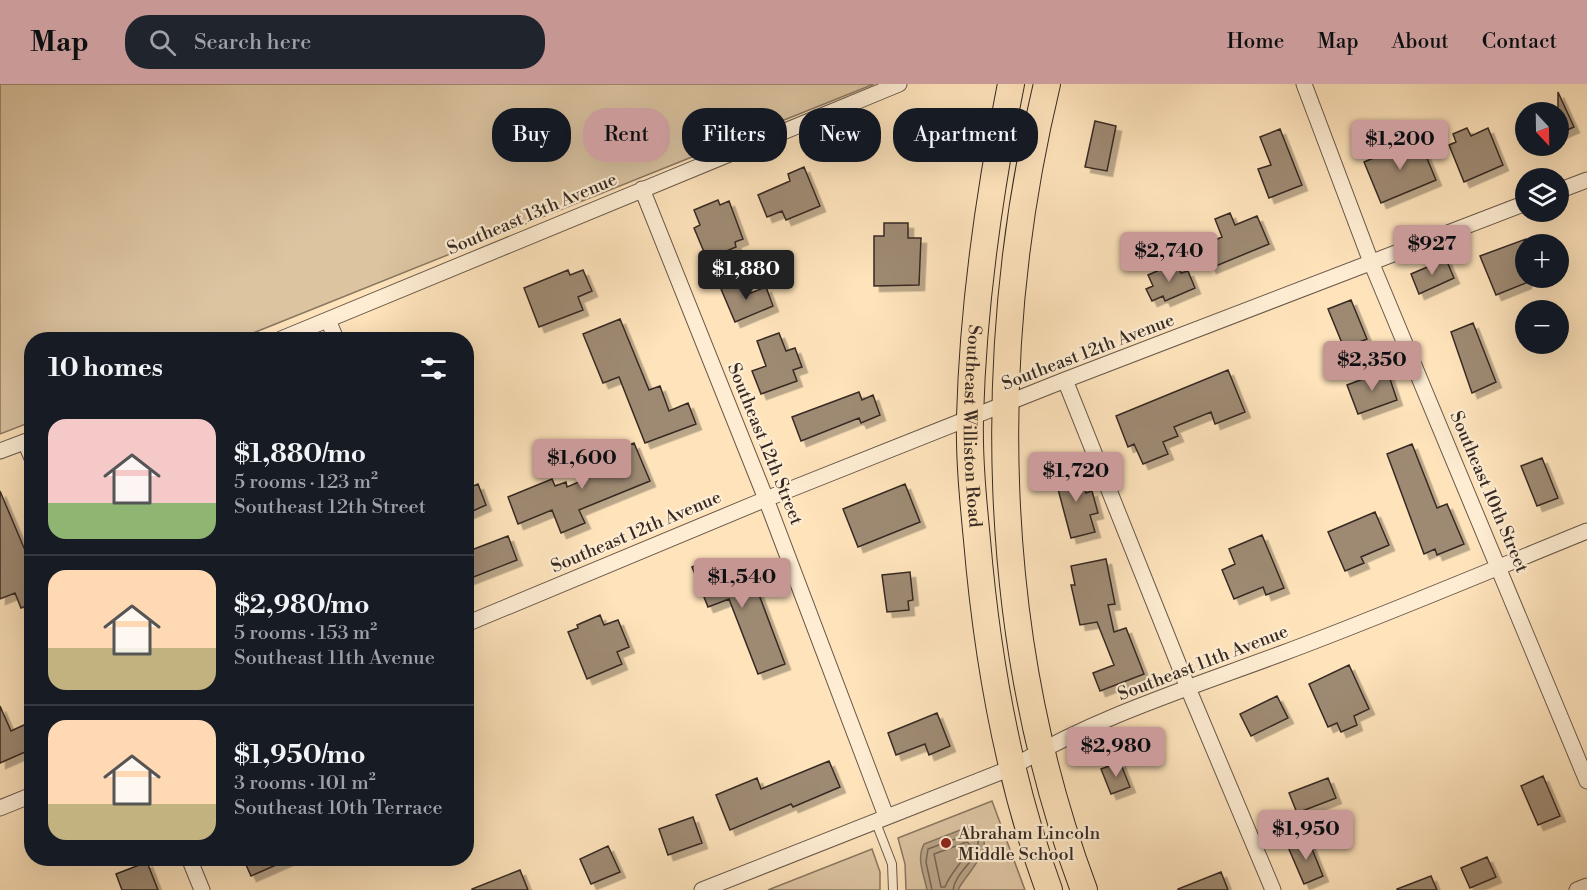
<!DOCTYPE html>
<meta charset="utf-8">
<style>
body{margin:0;font-family:"Libre Bodoni",serif;background:#20242c;color:#f1f3f6;height:100vh;display:flex;flex-direction:column;font-size:22px;white-space:nowrap}
*{box-sizing:border-box;margin:0}
p{font-size:20px;color:#9ea1a6}
.icon{flex:none;width:33px;height:33px;fill:none;stroke:currentColor;stroke-width:2;stroke-linecap:round;stroke-linejoin:round}
.map{position:relative;flex:1;overflow:hidden}
.details{position:absolute;left:24px;top:248px;width:450px;height:534px;display:flex;flex-direction:column;background:#171b24;border-radius:24px;box-shadow:0 6px 24px #0002}
.details>*{flex:none}
.top-card{position:absolute;left:492px;top:24px;width:570px;height:54px;display:flex;gap:12px}
.needle{width:39px;rotate:158deg}
.tools{position:absolute;left:1515px;top:18px;display:grid;gap:12px}
.tools a{display:grid;place-items:center;width:54px;height:54px;border-radius:50%;background:#171b24;box-shadow:0 6px 24px #0002;font-size:30px}
.price{position:absolute;translate:-50% -51px;padding:0 14px;border-radius:6px;background:#c59692;color:#111;font-size:20px;line-height:39px;filter:drop-shadow(0 2px 3px #0008)}
.price::after{content:'';position:absolute;left:50%;top:36px;width:18px;height:14px;margin-left:-9px;background:inherit;clip-path:polygon(0 0,100% 0,50% 100%)}
.price.active{background:#222;color:#fff}
ul{padding:0;list-style:none}
li{display:flex;align-items:center;gap:18px;height:150px;padding:0 24px}
li+li{border-top:2px solid #363941}
li span{display:grid;place-items:center;flex:none;width:168px;height:120px;border-radius:18px;color:#555}
li>.icon{margin-inline-start:auto}
span .icon{width:72px;height:72px;fill:#fffc;stroke-width:1}
li b{font-size:26px}
h2{display:flex;justify-content:space-between;align-items:center;height:72px;padding:0 24px;font-size:26px}
.pill{padding:0 21px;border-radius:24px;background:#171b24;box-shadow:0 6px 24px #0002;font-size:21px;line-height:54px}
.pill.active{background:#c59692;color:#111}
header{display:flex;align-items:center;gap:36px;box-sizing:border-box;height:84px;padding:0 30px;background:#c59692;color:#111}
header strong{font-size:28px}
nav{display:flex;gap:33px;margin-inline-start:auto;font-size:21px}
.search{width:420px;height:54px;background:#20242c;display:flex;align-items:center;gap:15px;box-sizing:border-box;padding:0 21px;border-radius:24px;color:#9ea1a6;font-size:22px}
.map>svg:first-child{display:block}
</style>
<header>
<strong>Map</strong>
<div class="search"><svg class="icon" aria-label="search" viewBox="0 0 24 24"><circle cx="10" cy="10" r="6"/><path d="M15 15l6 6"/></svg>Search here</div>
<nav><a>Home</a><a>Map</a><a>About</a><a>Contact</a></nav>
</header>
<div class="map">
<svg width="1587" height="806" viewBox="0 0 1587 806">
<defs>
<filter id="shadow"><feDropShadow dx="5.5" dy="5.5" stdDeviation="0" flood-color="#0004"/></filter>
</defs>
<rect width="100%" height="100%" fill="#fee3bb"/>
<filter id="stains"><feTurbulence type="fractalNoise" baseFrequency=".00333" numOctaves="4"/><feColorMatrix values="0 0 0 0 .2 0 0 0 0 .09 0 0 0 0 .02 0 0 0 .5 -.17"/></filter>
<radialGradient id="worn" r=".72"><stop offset=".6" stop-color="#630" stop-opacity="0"/><stop offset="1" stop-color="#630" stop-opacity=".3"/></radialGradient>
<path fill="#dcc4a1" stroke="#8a7762" stroke-width="1.5" d="M0,0H874L238,255H32L31,338L0,350Z
M992,717L1025,806H906L905,780L898,754Z
M872,765L880,788V806H768Z"/>
<path fill="#baa488" stroke="#867360" stroke-width="1.5" d="M968,743C1006,756 967,787 958,806H927C924,790 916,775 924,760Z"/>
<g fill="none" stroke-linecap="round" stroke-linejoin="round">
<path stroke="#786756" stroke-width="1.5" d="M967,758L970,761C966,776 951,787 945,803H941L934,770Z
M932,806L926,778L928,765L969,750L978,756C979,777 956,786 953,806"/>
</g>
<path fill="#9e8a73" stroke="#372a24" stroke-width="1.5" filter="url(#shadow)" d="M1558,8L1574,43L1558,50Z
M1095,37L1116,42L1107,87L1085,83Z
M1467,44L1471,52L1488,44L1503,81L1464,98L1449,61L1456,58L1453,50Z
M1280,45L1302,101L1269,114L1258,85L1271,81L1260,53Z
M1419,55L1436,96L1381,119L1364,78Z
M804,83L820,122L786,136L782,127L767,133L758,111L790,97L788,90Z
M718,116L720,121L729,117L743,155L735,158L736,163L707,175L694,144L700,141L694,126Z
M1230,129L1235,141L1257,132L1269,160L1211,184L1201,162L1222,153L1215,135Z
M884,139H908V154H921L919,201L874,202V152H884Z
M1526,155V199L1496,211L1480,172Z
M1446,175L1454,194L1419,210L1411,190Z
M1176,179L1181,189L1188,187L1195,204L1165,217L1163,212L1152,217L1146,205L1153,202L1148,191Z
M568,186L570,191L583,186L592,207L578,213L583,226L539,243L524,204Z
M743,196L748,210L766,203L773,222L735,238L721,205Z
M1351,216L1367,255L1344,264L1328,225Z
M620,235L649,306L660,302L669,327L688,319L696,340L645,359L619,293L603,299L583,250Z
M1473,239L1496,298L1472,309L1451,248Z
M779,249L786,267L795,264L802,283L793,286L797,297L761,310L752,287L766,282L757,257Z
M1228,286L1245,328L1215,340L1211,328L1174,343L1178,352L1163,358L1168,370L1143,380L1134,360L1128,363L1116,332Z
M1387,286L1397,316L1358,330L1347,301Z
M859,308L862,316L873,311L880,331L861,339L859,334L801,357L792,333Z
M634,359L650,397L579,426L585,439L561,449L552,426L518,440L508,413L552,395L555,402L566,398L567,403L600,389L595,376Z
M1412,360L1437,424L1447,420L1464,460L1437,471L1435,465L1424,470L1387,370Z
M1542,374L1558,414L1537,422L1521,382Z
M1079,384L1086,409L1092,407L1098,429L1090,431L1095,448L1071,454L1054,390Z
M478,400L486,421L466,430V405Z
M905,400L920,438L858,463L843,425Z
M0,407L27,471L32,469V520L21,524L15,509L0,515Z
M1375,428L1389,461L1361,473L1364,479L1345,487L1328,448Z
M1262,451L1284,504L1266,511L1263,503L1234,515L1222,486L1235,480L1229,465Z
M508,452L517,476L466,496V468Z
M712,475L717,488L746,476L785,580L758,590L729,515L708,523L692,483Z
M1106,475L1115,520L1108,521L1114,548L1126,544L1144,590L1100,607L1093,589L1114,581L1097,538L1080,541L1071,501H1075L1071,482Z
M910,488L913,516L908,517L909,526L887,528L882,491Z
M600,531L604,541L618,536L629,563L617,568L622,580L587,595L568,548L578,544L577,541Z
M1349,581L1369,625L1354,632L1357,641L1341,648L1337,639L1328,643L1309,600Z
M1277,612L1288,634L1251,652L1240,630Z
M0,622L11,647L26,640L32,653V665L0,679Z
M937,629L950,662L929,671L925,660L896,671L888,649Z
M829,677L840,703L793,723L791,720L730,746L716,711L757,694L761,705Z
M1120,678L1130,703L1111,710L1101,685Z
M1543,692L1560,732L1538,741L1521,702Z
M1328,694L1336,714L1297,729L1289,709Z
M693,733L702,759L668,771L659,745Z
M1308,755L1323,792L1304,800L1288,763Z
M608,762L620,788L591,800L580,775Z
M1487,773L1496,793L1470,804L1461,784Z
M243,774H292L251,792Z
M147,778L158,806H122L116,790Z
M520,786L528,806H472V805Z
M1221,788L1228,806H1178V805Z
M1431,792L1437,806H1397V805Z"/>
<g fill="none" stroke-linecap="round" stroke-linejoin="round">
<g stroke="#69584a" stroke-width="10">
<path id="service" d="M875,736L892,780L893,806"/>
</g>
<g stroke="#69584a" stroke-width="17">
<path id="minor" d="M1304,0L1371,178L1587,697
M642,105L766,415L886,732
M1558,107L1587,96
M328,236L336,255
M281,255L899,0
M1065,296L1188,604L1273,806
M25,358L32,374
M0,367L32,355
M466,540L766,415L1065,296L1526,119
M0,724L32,711
M189,774L202,806
M702,806L1011,684C1095,633 1192,603 1283,569C1385,531 1486,488 1587,447
M1577,806L1587,802"/>
</g>
<g stroke="#372a24" stroke-width="28">
<g id="trunk">
<path id="s1" d="M1011,0C989,110 973,221 970,333C969,374 973,415 977,456C987,574 1008,694 1049,806"/>
<path d="M1047,0C984,262 989,552 1084,806"/>
</g>
</g>
<use href="#service" stroke="#feedd3" stroke-width="8"/>
<use href="#minor" stroke="#feedd3" stroke-width="15"/>
<use href="#trunk" stroke="#fee3bb" stroke-width="26"/>
</g>
<circle fill="#8f2418" stroke="#feedd3" stroke-width="2" cx="946" cy="759" r="6"/>
<g text-anchor="middle" dominant-baseline="central" stroke-width="4.5" stroke-linejoin="round" paint-order="stroke">
<g font-size="18" fill="#372a24" stroke="#feedd3">
<text transform="translate(532 130) rotate(-23)">Southeast 13th Avenue</text>
<text transform="translate(1088 268) rotate(-21)">Southeast 12th Avenue</text>
<text stroke="none"><textPath href="#s1" startOffset="345">Southeast Williston Road</textPath></text>
<text transform="translate(765 360) rotate(68)">Southeast 12th Street</text>
<text transform="translate(1489 408) rotate(67)">Southeast 10th Street</text>
<text transform="translate(636 448) rotate(-23)">Southeast 12th Avenue</text>
<text transform="translate(1203 579) rotate(-21)">Southeast 11th Avenue</text>
</g>
<g font-size="18" fill="#372a24" stroke="#feedd3" text-anchor="start">
<text x="958" y="749">Abraham Lincoln<tspan x="958" dy="21">Middle School</tspan></text>
</g>
</g>
<rect width="100%" height="100%" filter="url(#stains)"/>
<rect width="100%" height="100%" fill="url(#worn)"/>
</svg>
<div class="tools">
<a><svg class="needle" viewBox="-14 -14 28 28"><path d="M0-13l5 13h-10z" fill="#e53935"/><path d="M0 13l5-13h-10z" fill="#9ea1a6"/></svg></a>
<a><svg class="icon" aria-label="layers" viewBox="0 0 24 24"><path d="M12 4l9 5-9 5-9-5zM3 14l9 5 9-5"/></svg></a>
<a>+</a>
<a>−</a>
</div>
<b class="price" style="left:1400px;top:87px">$1,200</b>
<b class="price" style="left:1432px;top:192px">$927</b>
<b class="price" style="left:1169px;top:199px">$2,740</b>
<b class="price active" style="left:746px;top:217px">$1,880</b>
<b class="price" style="left:1372px;top:308px">$2,350</b>
<b class="price" style="left:582px;top:406px">$1,600</b>
<b class="price" style="left:1076px;top:419px">$1,720</b>
<b class="price" style="left:742px;top:525px">$1,540</b>
<b class="price" style="left:1116px;top:694px">$2,980</b>
<b class="price" style="left:1306px;top:777px">$1,950</b>
<div class="top-card">
<a class="pill">Buy</a>
<a class="pill active">Rent</a>
<a class="pill">Filters</a>
<a class="pill">New</a>
<a class="pill">Apartment</a>
</div>
<section class="details">
<h2>10 homes<svg class="icon" aria-label="filters" viewBox="0 0 24 24"><path d="M4 7h16M4 17h16"/><circle cx="9" cy="7" r="2"/><circle cx="15" cy="17" r="2"/></svg></h2>
<ul>
<li><span style="background:linear-gradient(#f6c9c9 70%,#8fb573 0)"><svg class="icon" aria-label="home" viewBox="0 0 24 24"><path d="M3 11l9-7 9 7M6 9v11h12V9"/></svg></span><div><b>$1,880/mo</b><p>5 rooms · 123 m²</p><p>Southeast 12th Street</p></div></li>
<li><span style="background:linear-gradient(#ffd9b3 65%,#c2b280 0)"><svg class="icon" aria-label="home" viewBox="0 0 24 24"><path d="M3 11l9-7 9 7M6 9v11h12V9"/></svg></span><div><b>$2,980/mo</b><p>5 rooms · 153 m²</p><p>Southeast 11th Avenue</p></div></li>
<li><span style="background:linear-gradient(#ffd9b3 70%,#c2b280 0)"><svg class="icon" aria-label="home" viewBox="0 0 24 24"><path d="M3 11l9-7 9 7M6 9v11h12V9"/></svg></span><div><b>$1,950/mo</b><p>3 rooms · 101 m²</p><p>Southeast 10th Terrace</p></div></li>
</ul>
</section>
</div>
